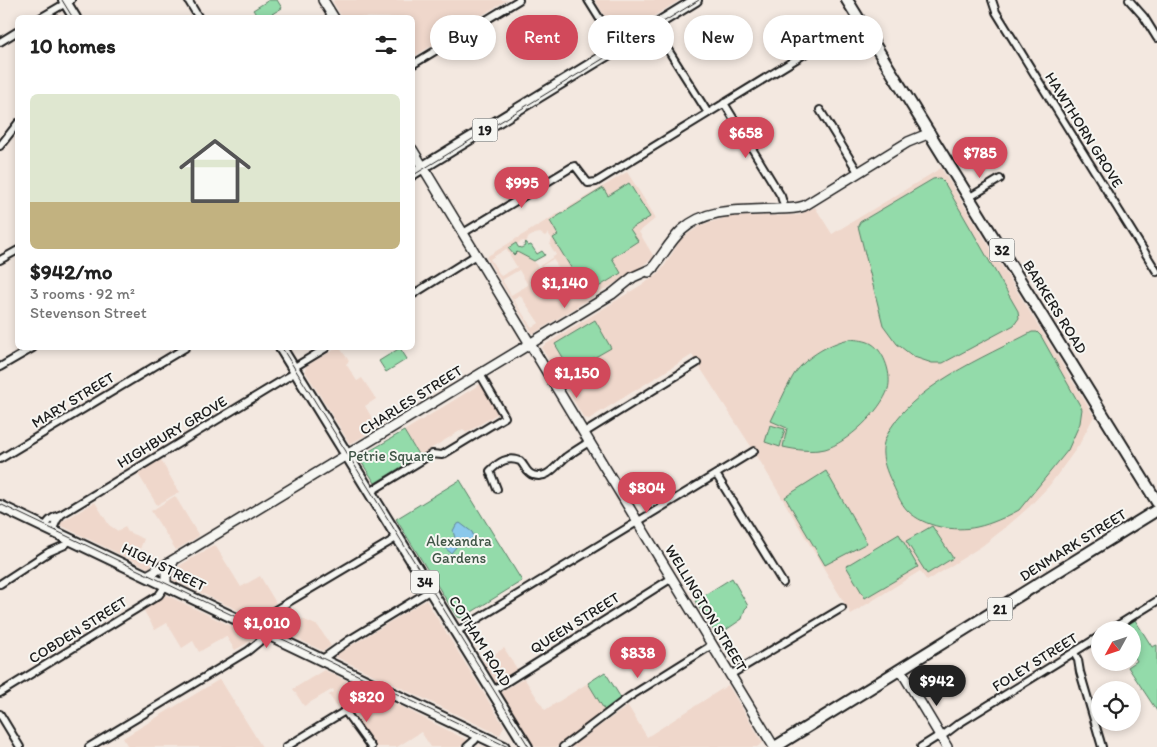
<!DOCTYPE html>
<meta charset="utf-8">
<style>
body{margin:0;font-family:Itim,sans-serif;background:#f6f6f6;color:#222;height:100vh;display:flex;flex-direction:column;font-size:19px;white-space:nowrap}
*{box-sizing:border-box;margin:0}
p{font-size:16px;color:#767676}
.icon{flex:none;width:28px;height:28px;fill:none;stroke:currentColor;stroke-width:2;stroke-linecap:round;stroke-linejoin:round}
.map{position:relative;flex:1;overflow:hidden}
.side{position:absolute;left:15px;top:15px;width:400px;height:335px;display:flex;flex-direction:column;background:#fff;border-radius:8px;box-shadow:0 2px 8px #0003}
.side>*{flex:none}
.guide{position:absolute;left:430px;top:15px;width:475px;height:45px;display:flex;gap:10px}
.needle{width:32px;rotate:230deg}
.buttons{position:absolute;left:1091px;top:621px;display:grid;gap:10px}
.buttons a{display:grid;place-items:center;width:50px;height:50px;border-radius:50%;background:#fff;box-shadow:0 2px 8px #0003;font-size:25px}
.price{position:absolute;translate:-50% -42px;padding:0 11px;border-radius:18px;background:#d1495b;color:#fff;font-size:16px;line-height:32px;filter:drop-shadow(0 1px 2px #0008)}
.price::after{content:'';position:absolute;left:50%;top:30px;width:15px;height:11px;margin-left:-8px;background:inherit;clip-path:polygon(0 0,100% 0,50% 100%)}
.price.on{background:#222;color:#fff}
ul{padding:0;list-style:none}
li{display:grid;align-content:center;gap:10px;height:265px;padding:0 15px}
li span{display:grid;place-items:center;height:155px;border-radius:8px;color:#555}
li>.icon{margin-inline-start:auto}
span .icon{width:90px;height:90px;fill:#fffc;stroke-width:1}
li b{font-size:21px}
h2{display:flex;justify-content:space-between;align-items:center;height:60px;padding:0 15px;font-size:21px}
.chip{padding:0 18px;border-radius:22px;background:#fff;box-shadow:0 2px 8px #0003;font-size:18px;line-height:45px}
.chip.on{background:#d1495b;color:#fff}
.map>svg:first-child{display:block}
</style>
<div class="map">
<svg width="1157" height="747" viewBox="0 0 1157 747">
<rect width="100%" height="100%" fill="#f3e8e0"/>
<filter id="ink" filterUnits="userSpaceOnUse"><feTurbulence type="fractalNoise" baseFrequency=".02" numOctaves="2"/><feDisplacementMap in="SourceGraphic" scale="10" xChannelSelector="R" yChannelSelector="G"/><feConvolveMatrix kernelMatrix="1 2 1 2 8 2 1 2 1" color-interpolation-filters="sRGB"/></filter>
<g filter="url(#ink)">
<path fill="#efd7cb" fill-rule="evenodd" d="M334,0H507L413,57L412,18L342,17L333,2Z
M595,0H680L620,37L617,36Z
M941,168L1094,416L1079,445L1049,486L1029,507L1005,528L982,546L927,581L920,571L851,614L754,451L692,355L589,419L584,418L542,349L543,346L654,277L663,268L681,239L701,225L728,217L799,215L815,207L832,234Z
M627,172L656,218L639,232L654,257L641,267L533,334L486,257ZM540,233L545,236L548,233L552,239L550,245L556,255L538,267L534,261L522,254L517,252L514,255L512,254L508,248L523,241L526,242L529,237L535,234ZM506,249L517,267L501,276L490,259ZM553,259L569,285L552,295L537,271L540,267ZM519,270L528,285L511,295L502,280ZM520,295L539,323L532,328L513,299Z
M337,348H340L349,361L346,364L357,381L362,378L376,399L365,406L378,428L350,444L305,371L306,366Z
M482,383L500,412L466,433L463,429L419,456L404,431Z
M158,455L179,492L157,505L135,469Z
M175,496L199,536L176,550L151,511Z
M95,502L109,525L118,531L125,527L128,532L144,539L140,549L157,557L159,561L148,568L60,525V523Z
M215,545L241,587L260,576L276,603L253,617L173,580L170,575V571Z
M166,595L179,601L256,638L235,650L226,636L199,652L193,641L182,648L167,623L155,630L144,611Z
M426,600L504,726L500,735L334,656Z
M285,611L318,626L331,646L323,651L269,625L268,621Z
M504,648L519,672L497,685L483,661Z
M324,670L364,689L368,691L339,710L329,695L334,692L333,689L304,706L293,689Z
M524,678L545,710L588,683L605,711L577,734L557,747H535L501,692Z
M220,679L262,747H128L123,738Z
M728,685L763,743L757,747H570L628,706L647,737Z
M382,697L469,741L460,747H431L421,732L397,747H368L349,720Z"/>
<path fill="#93dbaa" stroke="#587c63" d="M269,0H277L282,8L267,17H258L253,10Z
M940,178L944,182L1018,311L1019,318L1014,325L943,363H932L914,357L897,344L883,325L858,226L860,222L933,179Z
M629,183L650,217L630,229L638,241L612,258L621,273L587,294L553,238L558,235L550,221L603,188L608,196Z
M526,242L528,246L531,245L537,254L542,251L545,255L534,261L517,252L514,255L508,248L516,243L518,247L521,248L525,246L524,244Z
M595,320L611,348L571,371L555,344Z
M1032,332H1037L1041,336L1082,409L1080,423L1068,450L1019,510C1006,517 991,524 977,527C955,532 924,527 908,511C900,503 896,491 891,481C885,468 879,452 886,437C909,387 985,357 1032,332Z
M850,339C857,340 866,340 872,344C885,352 892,376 888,389C881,411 847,443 825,449C812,452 796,450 783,447L787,428L771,421C778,407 784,392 792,378C802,359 829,343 850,339Z
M400,348L407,359L386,372L379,361Z
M770,425L785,429L780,447L765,442Z
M404,431L419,456L375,483L360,460L361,456Z
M826,471L867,543L825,565L785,497Z
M460,480L522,581L462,618L457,617L396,519Z
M932,526L953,558L927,574L906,541Z
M899,534L918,567L865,598L846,566Z
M732,578L748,606L745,609L742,619L717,636L695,601Z
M1135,620L1152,647L1157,645V711L1128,667L1137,661L1133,655L1132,630H1120Z
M605,672L621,698L605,711L588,683Z"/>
<path fill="#8bc8eb" stroke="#5f8398" d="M460,523L472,532L474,537C470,542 464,543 458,541L456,544V547L451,553L445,548L443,543L447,540L452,541L455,538L453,531L456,525Z"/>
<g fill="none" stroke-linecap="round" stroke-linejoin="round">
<g stroke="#1c1c1c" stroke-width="10">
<path id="street" d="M188,0L199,18
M588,0L618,48
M992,0L996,12L1157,272
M1129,0L1144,17L1157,38
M40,18L71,0
M653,26L708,113
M0,42L18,31
M412,65L519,0
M724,103L781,196L785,209
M820,110L858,172
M0,146L18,123
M970,197L1000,179
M463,233L572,167L575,166L588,183L596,182L860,20
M0,260L18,250
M412,295L476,255
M0,367L33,348
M293,368L326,348
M584,433L697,363
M0,459L185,348
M716,474L783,583
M497,489L490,471C499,462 507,456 520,461C525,465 526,473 533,475C548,480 556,465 566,457C573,452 581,447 589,442
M370,492L432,454L442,455L505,417L480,374
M45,527C49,519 54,517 62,514L296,372
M52,531L57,520L61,515
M0,584L49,552L65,545L71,539
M257,629L265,616L398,537
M1110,630L1157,601
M456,632L754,451
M1074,653L1078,660L1080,672L1102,747
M321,660L349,640L431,590
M730,675L842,608
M492,691L672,578
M0,693L159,595L166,585
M345,711L371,747
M0,714L20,747
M941,737L958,724L1100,636
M89,747L248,651L259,642L265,632
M286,747L373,694L379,687
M467,747L475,740L478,734
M563,747L629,697L712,645
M921,747L940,735"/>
</g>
<g stroke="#1c1c1c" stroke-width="12">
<path id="secondary" d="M323,0L334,18
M412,149L774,747
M649,272C661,259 669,242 682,230C708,206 745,211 777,209C786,209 795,209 804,206L908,142L930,133
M147,576L612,294L633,277L653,268
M166,585V572L173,562
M899,671L905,677L947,747"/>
</g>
<g stroke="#1c1c1c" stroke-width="14">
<path id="primary" d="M64,0L75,18
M847,0L1157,502
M412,174L696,0
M281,348L527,747
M0,506L504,747
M775,747L1157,510"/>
</g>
<use href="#street" stroke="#f6f6f2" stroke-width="6"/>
<use href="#secondary" stroke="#f6f6f2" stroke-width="9"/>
<use href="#primary" stroke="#f6f6f2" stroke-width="10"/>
<path stroke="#1c1c1c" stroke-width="1" d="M62,0L73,18
M412,176L699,0
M282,348L529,747
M0,504L508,747"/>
</g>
</g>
<g text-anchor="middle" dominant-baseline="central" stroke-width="4" stroke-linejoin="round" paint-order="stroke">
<g fill="#f6f6f2" stroke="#5d5d5c" stroke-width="1">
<rect x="472.5" y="118.5" width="25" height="23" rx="4"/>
<rect x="989.5" y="238.5" width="25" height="23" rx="4"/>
<rect x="411" y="570.5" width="28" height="23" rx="4"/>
<rect x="987.5" y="597.5" width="25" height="23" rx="4"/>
</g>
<g font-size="14" font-weight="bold" fill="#1c1c1c">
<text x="485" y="130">19</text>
<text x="1002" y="250">32</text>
<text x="425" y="582">34</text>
<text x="1000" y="609">21</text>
</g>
<g font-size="15" fill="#1c1c1c" stroke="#f6f6f2">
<text transform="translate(1084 130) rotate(58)">HAWTHORN GROVE</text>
<text transform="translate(1055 307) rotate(58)">BARKERS ROAD</text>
<text transform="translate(73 400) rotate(-31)">MARY STREET</text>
<text transform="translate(411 400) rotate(-32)">CHARLES STREET</text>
<text transform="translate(172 432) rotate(-31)">HIGHBURY GROVE</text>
<text transform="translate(1073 545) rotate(-32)">DENMARK STREET</text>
<text transform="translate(164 567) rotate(26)">HIGH STREET</text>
<text transform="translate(706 608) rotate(59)">WELLINGTON STREET</text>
<text transform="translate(575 623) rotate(-32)">QUEEN STREET</text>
<text transform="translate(78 630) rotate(-32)">COBDEN STREET</text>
<text transform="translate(480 641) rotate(58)">COTHAM ROAD</text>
<text transform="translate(1035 662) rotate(-32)">FOLEY STREET</text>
</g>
<g font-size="15" fill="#405547" stroke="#f6f6f2">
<text x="391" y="456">Petrie Square</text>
<text x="459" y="541">Alexandra<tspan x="459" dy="17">Gardens</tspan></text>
</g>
</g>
</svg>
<div class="buttons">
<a><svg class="needle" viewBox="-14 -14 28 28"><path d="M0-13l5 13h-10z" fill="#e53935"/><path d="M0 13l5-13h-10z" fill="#767676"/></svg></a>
<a><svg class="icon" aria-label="locate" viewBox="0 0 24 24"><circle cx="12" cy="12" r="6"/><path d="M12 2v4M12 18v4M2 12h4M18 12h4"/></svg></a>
</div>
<b class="price" style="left:746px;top:159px">$658</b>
<b class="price" style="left:980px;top:179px">$785</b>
<b class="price" style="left:522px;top:209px">$995</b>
<b class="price" style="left:565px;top:309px">$1,140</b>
<b class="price" style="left:577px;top:399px">$1,150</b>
<b class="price" style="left:647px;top:514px">$804</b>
<b class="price" style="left:267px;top:649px">$1,010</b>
<b class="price" style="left:638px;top:679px">$838</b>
<b class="price on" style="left:937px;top:707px">$942</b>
<b class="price" style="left:367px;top:723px">$820</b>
<div class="guide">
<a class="chip">Buy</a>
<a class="chip on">Rent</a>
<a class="chip">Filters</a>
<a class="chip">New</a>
<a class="chip">Apartment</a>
</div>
<section class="side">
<h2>10 homes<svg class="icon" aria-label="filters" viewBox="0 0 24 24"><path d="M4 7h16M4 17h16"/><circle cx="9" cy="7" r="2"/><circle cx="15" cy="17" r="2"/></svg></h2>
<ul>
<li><span style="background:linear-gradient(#dfe7d0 70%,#c2b280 0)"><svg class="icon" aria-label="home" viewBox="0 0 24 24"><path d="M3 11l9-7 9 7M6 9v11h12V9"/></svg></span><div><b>$942/mo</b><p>3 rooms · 92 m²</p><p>Stevenson Street</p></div></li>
</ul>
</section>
</div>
